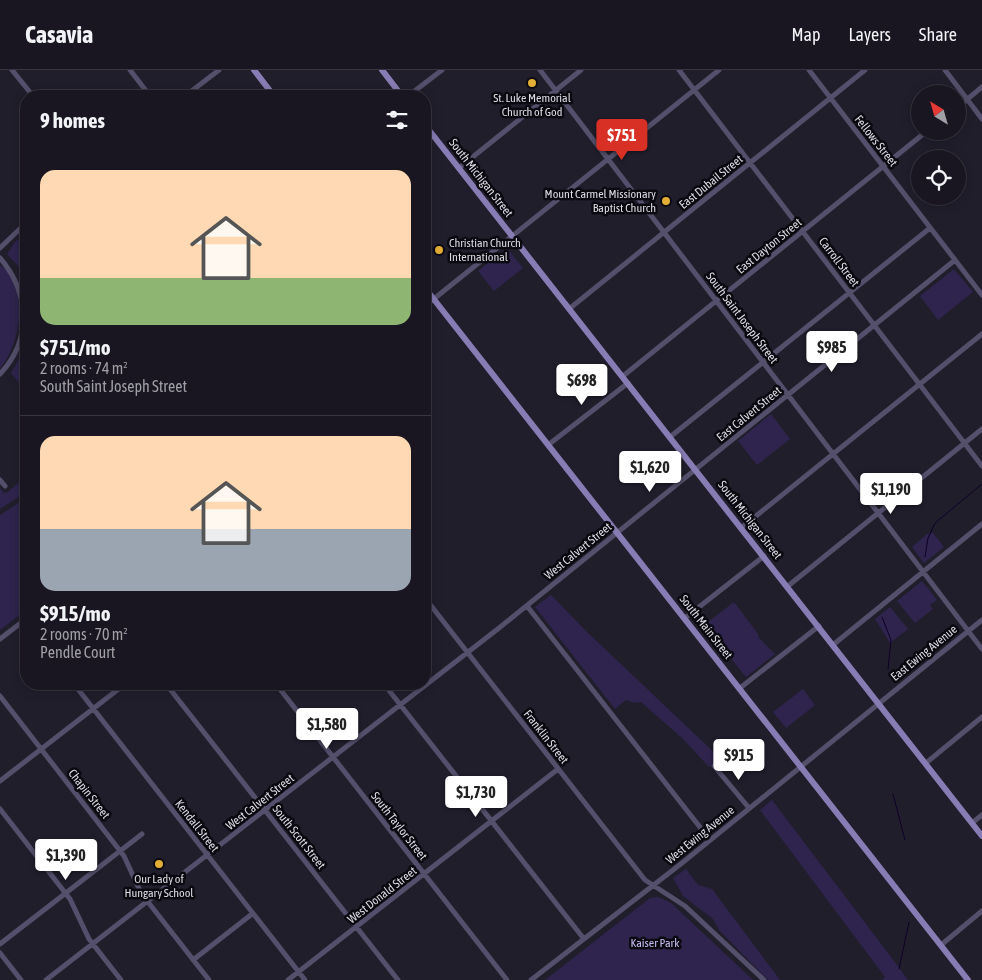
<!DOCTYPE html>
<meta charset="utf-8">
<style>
body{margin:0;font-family:"Asap Condensed",sans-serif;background:#26232e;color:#f1f3f6;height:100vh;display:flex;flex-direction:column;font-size:19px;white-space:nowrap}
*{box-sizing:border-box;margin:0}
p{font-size:16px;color:#9f9fa5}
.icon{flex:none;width:28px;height:28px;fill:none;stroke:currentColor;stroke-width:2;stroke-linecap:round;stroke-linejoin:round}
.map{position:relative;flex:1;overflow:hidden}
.sheet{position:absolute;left:20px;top:20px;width:411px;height:600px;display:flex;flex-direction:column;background:#191621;border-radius:20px;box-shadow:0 2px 12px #0003,0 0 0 1px #37353f}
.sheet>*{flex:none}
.needle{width:32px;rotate:323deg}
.controls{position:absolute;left:911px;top:15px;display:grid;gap:10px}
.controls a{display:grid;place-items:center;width:55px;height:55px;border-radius:50%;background:#191621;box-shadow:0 2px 12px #0003,0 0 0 1px #37353f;font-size:25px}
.price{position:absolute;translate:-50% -42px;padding:0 11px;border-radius:5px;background:#fff;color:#222;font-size:16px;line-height:32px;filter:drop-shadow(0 1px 2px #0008)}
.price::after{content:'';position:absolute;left:50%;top:30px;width:15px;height:11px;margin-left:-8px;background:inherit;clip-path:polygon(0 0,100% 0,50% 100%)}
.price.on{background:#d93025;color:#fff}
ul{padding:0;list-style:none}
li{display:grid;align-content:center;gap:10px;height:265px;padding:0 20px}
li+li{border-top:1px solid #37353f}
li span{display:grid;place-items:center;height:155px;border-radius:15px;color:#555}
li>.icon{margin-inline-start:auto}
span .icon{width:90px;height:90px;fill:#fffc;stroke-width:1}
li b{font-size:21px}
h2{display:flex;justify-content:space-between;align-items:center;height:60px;padding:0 20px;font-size:21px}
header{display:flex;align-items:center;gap:30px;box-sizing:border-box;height:70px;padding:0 25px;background:#191621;border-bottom:1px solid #37353f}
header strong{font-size:24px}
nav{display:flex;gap:28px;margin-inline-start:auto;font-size:18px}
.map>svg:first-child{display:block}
</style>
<header>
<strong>Casavia</strong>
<nav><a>Map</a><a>Layers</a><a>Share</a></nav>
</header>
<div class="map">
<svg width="982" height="910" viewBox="0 0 982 910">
<rect width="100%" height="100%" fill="#211e2c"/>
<path fill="#2f244d" d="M26,164V213L19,197L7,184L15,172Z
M507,178L523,198L494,221L478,201Z
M0,195C30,213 21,276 0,298Z
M954,199L973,222L938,250L920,226Z
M26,277V321L11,303Z
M771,344L790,369L757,395L738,371Z
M26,406V422L0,439V418L4,423L8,422Z
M20,432L26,440V540L0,560V445Z
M933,463L944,477L924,493L912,477L927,464Z
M922,511L937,530L930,535L933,539L915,553L897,531Z
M551,525L586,561L720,688L709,697L683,669L641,632L634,633L626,630L615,639L535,537Z
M734,532L758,564L759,568L775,584L746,607L704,555Z
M890,537L908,559L890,573L875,549Z
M803,619L815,635L786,658L773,642Z
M772,730L897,895L908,910H882L885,907L760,740Z
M686,799L698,815L712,819L780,910H768L719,860L713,849L683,826L673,808Z
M658,827L671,833L753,910H545L650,828Z"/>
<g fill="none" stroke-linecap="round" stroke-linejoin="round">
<path stroke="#0e0027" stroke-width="1" d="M925,487L928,468L935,453L982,414
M882,547L891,570L888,599
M893,724L905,770
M899,899L909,852"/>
<path stroke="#544f6a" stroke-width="5" d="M12,0L33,26
M130,0L150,26
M540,0L982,579
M679,0L982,396
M809,0L982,225
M945,0L982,49
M185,26L219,0
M408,26L442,0
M958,37L982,17
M459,98L581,0
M0,178L26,153
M0,188C30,223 32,270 0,304
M425,236L719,0
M569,239L865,0
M623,306L927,61
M670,367L930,158
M548,375L628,313
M0,410L5,416
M741,458L982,264
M788,516L982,359
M425,528L645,810L685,836L764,910
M527,536L710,770
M685,548L764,486
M0,569L26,549
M834,574L982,454
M74,614L305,910
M166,614L398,910
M276,614L507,910
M384,614L584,869
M740,618L819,556
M0,626L124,786L141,823L209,910
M926,693L982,647
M714,696L749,738
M0,711L125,614
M0,739L70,829L89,869L121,910
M972,753L982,745
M0,874L142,764
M941,875L982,841
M0,883L21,910
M193,890L252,844
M46,910L499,558L955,190
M288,910L558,699
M531,910L682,793L982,550"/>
<path stroke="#887cb4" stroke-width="6" d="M254,0L274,26
M382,0L402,26
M425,55L982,766
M425,218L968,910"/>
</g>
<g fill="#e3ae35" stroke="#0a090f" stroke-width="2">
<circle cx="532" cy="13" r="5"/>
<circle cx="666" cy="131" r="5"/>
<circle cx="439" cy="180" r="5"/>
<circle cx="159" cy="794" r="5"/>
</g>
<g text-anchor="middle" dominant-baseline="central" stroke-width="5" stroke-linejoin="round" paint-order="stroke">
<g font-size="12" fill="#dcdbe4" stroke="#0a090f">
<text x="532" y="28">St. Luke Memorial<tspan x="532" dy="14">Church of God</tspan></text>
<text x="656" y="124" text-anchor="end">Mount Carmel Missionary<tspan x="656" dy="14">Baptist Church</tspan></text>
<text x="449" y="173" text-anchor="start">Christian Church<tspan x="449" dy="14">International</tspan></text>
<text x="159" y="809">Our Lady of<tspan x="159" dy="14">Hungary School</tspan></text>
</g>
<g font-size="12" fill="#dcdbe4" stroke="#0a090f">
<text transform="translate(876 71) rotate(52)">Fellows Street</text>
<text transform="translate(481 108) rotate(52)">South Michigan Street</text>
<text transform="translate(711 112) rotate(-39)">East Dubail Street</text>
<text transform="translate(769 176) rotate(-39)">East Dayton Street</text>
<text transform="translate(839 192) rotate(53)">Carroll Street</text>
<text transform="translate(742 248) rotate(53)">South Saint Joseph Street</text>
<text transform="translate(749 344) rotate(-39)">East Calvert Street</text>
<text transform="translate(750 450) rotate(52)">South Michigan Street</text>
<text transform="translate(578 481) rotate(-39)">West Calvert Street</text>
<text transform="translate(706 557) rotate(52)">South Main Street</text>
<text transform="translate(924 583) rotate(-39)">East Ewing Avenue</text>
<text transform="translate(546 667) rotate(52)">Franklin Street</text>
<text transform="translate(89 724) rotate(52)">Chapin Street</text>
<text transform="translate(260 732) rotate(-38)">West Calvert Street</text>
<text transform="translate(197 756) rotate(52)">Kendall Street</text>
<text transform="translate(399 756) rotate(52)">South Taylor Street</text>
<text transform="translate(700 765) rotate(-39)">West Ewing Avenue</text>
<text transform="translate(299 767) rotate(52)">South Scott Street</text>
<text transform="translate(382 825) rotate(-38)">West Donald Street</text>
</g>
<g font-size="12" fill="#c6bbf2" stroke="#0a090f">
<text x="655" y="873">Kaiser Park</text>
</g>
</g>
</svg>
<div class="controls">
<a><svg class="needle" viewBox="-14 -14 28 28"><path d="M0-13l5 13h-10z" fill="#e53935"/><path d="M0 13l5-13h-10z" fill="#9f9fa5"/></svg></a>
<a><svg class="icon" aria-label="locate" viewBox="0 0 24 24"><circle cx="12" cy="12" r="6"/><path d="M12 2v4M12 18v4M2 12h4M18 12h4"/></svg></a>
</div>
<b class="price on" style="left:622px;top:91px">$751</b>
<b class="price" style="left:832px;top:303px">$985</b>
<b class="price" style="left:582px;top:336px">$698</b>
<b class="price" style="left:650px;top:423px">$1,620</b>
<b class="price" style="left:891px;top:445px">$1,190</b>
<b class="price" style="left:327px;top:680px">$1,580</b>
<b class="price" style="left:739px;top:711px">$915</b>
<b class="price" style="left:476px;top:748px">$1,730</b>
<b class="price" style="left:66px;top:811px">$1,390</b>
<section class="sheet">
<h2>9 homes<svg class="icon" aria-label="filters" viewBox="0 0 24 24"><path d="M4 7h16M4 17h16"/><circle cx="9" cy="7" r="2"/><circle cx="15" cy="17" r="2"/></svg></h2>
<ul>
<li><span style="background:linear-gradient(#ffd9b3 70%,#8fb573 0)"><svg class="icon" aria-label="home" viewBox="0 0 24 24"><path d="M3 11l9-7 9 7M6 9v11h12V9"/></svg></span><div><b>$751/mo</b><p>2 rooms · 74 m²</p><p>South Saint Joseph Street</p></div></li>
<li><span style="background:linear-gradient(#ffd9b3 60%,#9aa5b1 0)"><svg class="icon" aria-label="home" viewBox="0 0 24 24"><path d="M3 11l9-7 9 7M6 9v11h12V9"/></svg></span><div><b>$915/mo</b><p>2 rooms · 70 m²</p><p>Pendle Court</p></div></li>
</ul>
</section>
</div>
